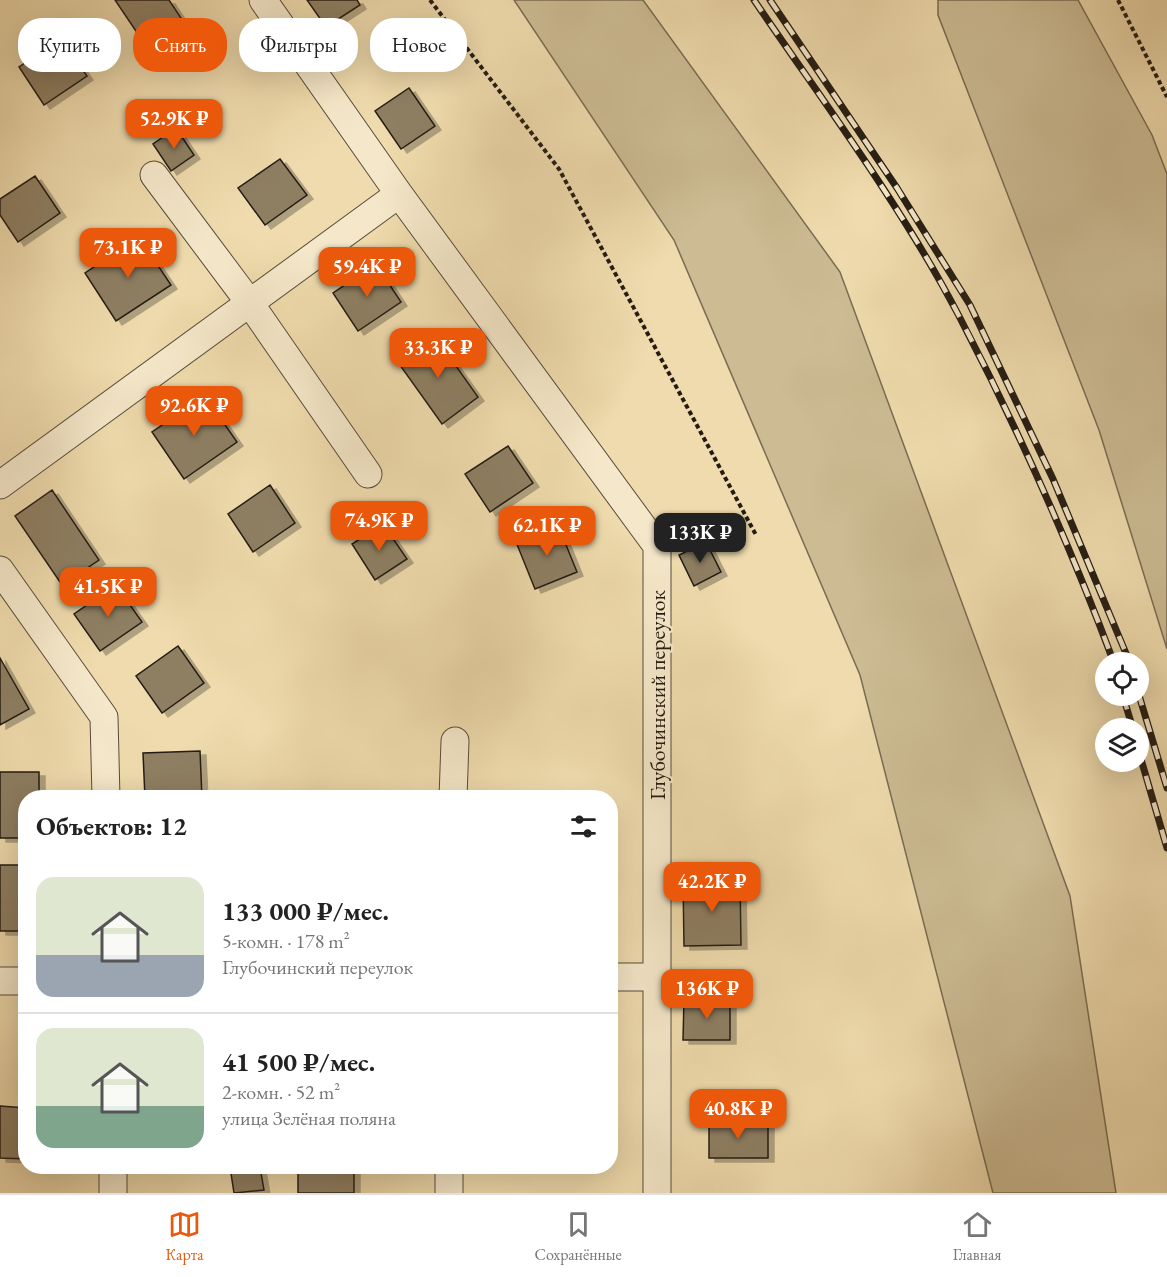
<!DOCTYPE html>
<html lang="ru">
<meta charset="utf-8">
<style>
body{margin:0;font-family:"EB Garamond",serif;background:#f6f6f6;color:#222;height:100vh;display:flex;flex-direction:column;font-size:22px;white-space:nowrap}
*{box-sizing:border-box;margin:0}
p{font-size:20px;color:#767676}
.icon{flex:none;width:33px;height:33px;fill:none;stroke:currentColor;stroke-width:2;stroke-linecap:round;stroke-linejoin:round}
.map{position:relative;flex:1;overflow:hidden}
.drawer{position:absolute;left:18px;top:790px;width:600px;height:384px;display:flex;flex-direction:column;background:#fff;border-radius:24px;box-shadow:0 6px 24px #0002}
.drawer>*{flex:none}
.guide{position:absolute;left:18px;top:18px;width:600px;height:54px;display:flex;gap:12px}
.fabs{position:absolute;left:1095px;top:652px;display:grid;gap:12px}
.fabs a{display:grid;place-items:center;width:54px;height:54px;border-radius:50%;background:#fff;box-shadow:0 6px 24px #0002;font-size:30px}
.price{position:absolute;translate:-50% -51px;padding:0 14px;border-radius:12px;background:#ea580c;color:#fff;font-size:20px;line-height:39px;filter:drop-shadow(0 2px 3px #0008)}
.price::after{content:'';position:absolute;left:50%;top:36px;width:18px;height:14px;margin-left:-9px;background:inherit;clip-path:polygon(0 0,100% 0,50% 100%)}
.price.on{background:#222;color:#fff}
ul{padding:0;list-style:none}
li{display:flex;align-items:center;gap:18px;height:150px;padding:0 18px}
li+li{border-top:2px solid #e0e0e0}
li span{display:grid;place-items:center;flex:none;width:168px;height:120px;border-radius:18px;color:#555}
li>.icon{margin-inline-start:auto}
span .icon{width:72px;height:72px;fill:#fffc;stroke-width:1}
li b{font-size:26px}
h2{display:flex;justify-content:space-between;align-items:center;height:72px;padding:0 18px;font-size:26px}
.pill{padding:0 21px;border-radius:24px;background:#fff;box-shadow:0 6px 24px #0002;font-size:21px;line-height:54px}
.pill.on{background:#ea580c;color:#fff}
.tabs{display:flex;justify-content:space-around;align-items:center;height:84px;border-top:2px solid #e0e0e0;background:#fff;font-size:16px;color:#767676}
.tabs a{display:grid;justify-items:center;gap:3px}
.tabs .on{color:#ea580c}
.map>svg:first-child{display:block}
</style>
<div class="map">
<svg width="1167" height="1193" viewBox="0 0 1167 1193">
<defs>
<filter id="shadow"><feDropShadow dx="6" dy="4" stdDeviation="0" flood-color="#0004"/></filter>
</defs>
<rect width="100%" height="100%" fill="#efdbad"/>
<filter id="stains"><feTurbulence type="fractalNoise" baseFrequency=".00333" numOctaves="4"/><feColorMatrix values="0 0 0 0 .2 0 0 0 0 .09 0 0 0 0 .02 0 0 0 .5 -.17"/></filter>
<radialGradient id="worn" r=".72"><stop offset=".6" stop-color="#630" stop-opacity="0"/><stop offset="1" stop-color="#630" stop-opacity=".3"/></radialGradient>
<path fill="#ccbb93" stroke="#786c53" stroke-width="1.5" d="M514,0H643L840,272L1070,896L1116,1193H993L860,675L674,240Z
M938,0H1078L1152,135L1167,174V649L1099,430L938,15Z"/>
<path fill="#8e7f63" stroke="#241c13" stroke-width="1.5" filter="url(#shadow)" d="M115,0H169L185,24L148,49Z
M307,0H357L360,5L326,27Z
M61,39L87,76L44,105L19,67Z
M409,88L435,126L401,149L375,111Z
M176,128L194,155L171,171L153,144Z
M280,159L307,195L265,225L238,188Z
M35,176L60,213L18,242L0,215V199Z
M139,237L171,285L116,321L85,273Z
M376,264L401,302L358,331L333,293Z
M434,335L478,397L442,424L397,361Z
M205,396L237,442L184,479L152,432Z
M508,446L533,483L490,512L465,474Z
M270,485L295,523L253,552L228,514Z
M52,490L99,560L62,585L15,516Z
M383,524L407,559L375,580L352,544Z
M558,525L577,572L535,589L516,542Z
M706,542L721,572L694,586L679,555Z
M116,585L142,622L100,651L74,614Z
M178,646L204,683L162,713L136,676Z
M0,658L29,709L0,725Z
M200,751L202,798H145L143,753Z
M0,772H39V798H26V838H0Z
M0,865H26V931H0Z
M683,880H740L741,945L684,946Z
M684,999L730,1000V1040H683Z
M0,1106L26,1108V1159L0,1158Z
M709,1122L768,1123V1158H709Z
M230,1167H260L264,1190L234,1193Z
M298,1167H354V1193H298Z"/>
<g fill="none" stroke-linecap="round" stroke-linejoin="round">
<g stroke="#574c3a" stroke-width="29">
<path id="street" d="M263,0L399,194L657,546V1193
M154,175L249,302L368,474
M0,485L399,194
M0,570L104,717L106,798
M453,798L455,741
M610,977H657
M0,981H26
M113,1167V1193
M449,1167V1193"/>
</g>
<path stroke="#241c13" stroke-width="4" stroke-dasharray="4.5 3" stroke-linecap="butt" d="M430,0L559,169L756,535
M1118,0L1167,97"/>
<use href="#street" stroke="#f5e8ca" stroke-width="27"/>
<g stroke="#241c13" stroke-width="7">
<path id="rail" d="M754,0C824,103 901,205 959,316C1017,427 1070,545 1114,663
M770,0L897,188L970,305L1053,479L1130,663
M1138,692L1167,788
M1123,696L1133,729
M1138,749L1167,848"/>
</g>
<use href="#rail" stroke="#f5e8ca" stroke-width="4.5" stroke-dasharray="14" stroke-linecap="butt"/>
</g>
<g text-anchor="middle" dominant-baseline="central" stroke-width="4.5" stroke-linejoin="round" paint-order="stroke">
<g font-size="22" fill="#241c13" stroke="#f5e8ca">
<text transform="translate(657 695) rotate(-90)">Глубочинский переулок</text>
</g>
</g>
<rect width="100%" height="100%" filter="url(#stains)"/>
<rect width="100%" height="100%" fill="url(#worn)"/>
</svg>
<div class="fabs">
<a><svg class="icon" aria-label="locate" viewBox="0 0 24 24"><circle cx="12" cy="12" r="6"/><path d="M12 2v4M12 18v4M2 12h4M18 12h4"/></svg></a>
<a><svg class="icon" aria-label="layers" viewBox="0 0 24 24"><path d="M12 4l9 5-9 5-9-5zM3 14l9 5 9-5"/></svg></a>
</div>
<b class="price" style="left:174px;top:150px">52.9K ₽</b>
<b class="price" style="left:128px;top:279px">73.1K ₽</b>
<b class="price" style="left:367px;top:298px">59.4K ₽</b>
<b class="price" style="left:438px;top:379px">33.3K ₽</b>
<b class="price" style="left:194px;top:437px">92.6K ₽</b>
<b class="price" style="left:379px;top:552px">74.9K ₽</b>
<b class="price" style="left:547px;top:557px">62.1K ₽</b>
<b class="price on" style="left:700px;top:564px">133K ₽</b>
<b class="price" style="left:108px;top:618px">41.5K ₽</b>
<b class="price" style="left:712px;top:913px">42.2K ₽</b>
<b class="price" style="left:707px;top:1020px">136K ₽</b>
<b class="price" style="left:738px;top:1140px">40.8K ₽</b>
<div class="guide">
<a class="pill">Купить</a>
<a class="pill on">Снять</a>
<a class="pill">Фильтры</a>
<a class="pill">Новое</a>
</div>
<section class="drawer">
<h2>Объектов: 12<svg class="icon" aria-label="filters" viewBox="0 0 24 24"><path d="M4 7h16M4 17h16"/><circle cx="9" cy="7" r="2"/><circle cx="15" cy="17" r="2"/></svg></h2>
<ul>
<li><span style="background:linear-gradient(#dfe7d0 65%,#9aa5b1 0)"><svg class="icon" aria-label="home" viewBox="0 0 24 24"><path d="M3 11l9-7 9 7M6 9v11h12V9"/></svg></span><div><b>133 000 ₽/мес.</b><p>5-комн. · 178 m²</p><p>Глубочинский переулок</p></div></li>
<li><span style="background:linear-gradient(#dfe7d0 65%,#7fa58c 0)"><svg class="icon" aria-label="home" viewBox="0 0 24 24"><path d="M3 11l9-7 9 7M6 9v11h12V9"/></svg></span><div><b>41 500 ₽/мес.</b><p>2-комн. · 52 m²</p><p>улица Зелёная поляна</p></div></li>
</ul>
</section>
</div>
<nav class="tabs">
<a class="on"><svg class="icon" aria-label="map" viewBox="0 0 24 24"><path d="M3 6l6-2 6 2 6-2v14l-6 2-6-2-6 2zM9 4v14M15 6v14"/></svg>Карта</a>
<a><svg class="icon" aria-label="saved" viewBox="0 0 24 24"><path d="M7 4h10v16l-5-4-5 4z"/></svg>Сохранённые</a>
<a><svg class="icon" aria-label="home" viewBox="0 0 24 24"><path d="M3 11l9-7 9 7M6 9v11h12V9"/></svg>Главная</a>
</nav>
